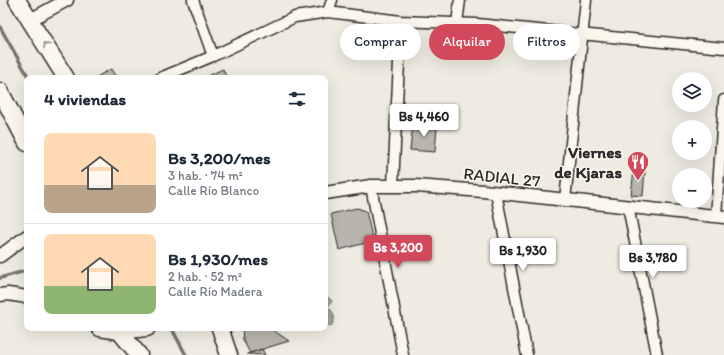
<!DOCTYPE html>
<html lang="es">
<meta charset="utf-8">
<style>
body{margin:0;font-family:Itim,sans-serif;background:#f6f6f7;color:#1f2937;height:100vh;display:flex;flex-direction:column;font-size:15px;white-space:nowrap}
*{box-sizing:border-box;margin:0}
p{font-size:13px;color:#747a83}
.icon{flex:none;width:22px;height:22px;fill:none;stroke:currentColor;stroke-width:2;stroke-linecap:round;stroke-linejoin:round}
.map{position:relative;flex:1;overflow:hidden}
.side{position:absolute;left:24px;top:75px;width:304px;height:256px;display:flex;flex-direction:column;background:#fff;border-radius:8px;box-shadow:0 4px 16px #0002}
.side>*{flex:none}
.hud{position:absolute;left:340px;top:24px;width:324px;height:36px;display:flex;gap:8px}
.fabs{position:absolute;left:672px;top:72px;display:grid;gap:8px}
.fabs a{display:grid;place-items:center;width:40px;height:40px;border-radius:50%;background:#fff;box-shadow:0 4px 16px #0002;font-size:20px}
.price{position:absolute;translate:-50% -34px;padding:0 9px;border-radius:4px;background:#fff;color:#222;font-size:13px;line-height:26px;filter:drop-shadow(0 1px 2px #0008)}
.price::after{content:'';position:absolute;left:50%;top:24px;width:12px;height:9px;margin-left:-6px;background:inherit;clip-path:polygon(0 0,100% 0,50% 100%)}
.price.on{background:#d1495b;color:#fff}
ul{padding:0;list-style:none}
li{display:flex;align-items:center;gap:12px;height:100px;padding:0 20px}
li+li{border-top:1px solid #e0e1e3}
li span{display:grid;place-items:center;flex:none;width:112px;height:80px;border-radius:8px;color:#555}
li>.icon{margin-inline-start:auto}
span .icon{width:48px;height:48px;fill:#fffc;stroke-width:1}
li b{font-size:17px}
h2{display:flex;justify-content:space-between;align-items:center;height:48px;padding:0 20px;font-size:17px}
.tag{padding:0 14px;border-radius:18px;background:#fff;box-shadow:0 4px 16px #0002;font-size:14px;line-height:36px}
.tag.on{background:#d1495b;color:#fff}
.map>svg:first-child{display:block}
</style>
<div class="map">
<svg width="724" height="355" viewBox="0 0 724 355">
<rect width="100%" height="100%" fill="#eeebe0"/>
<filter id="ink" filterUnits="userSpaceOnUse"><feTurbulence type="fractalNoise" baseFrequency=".025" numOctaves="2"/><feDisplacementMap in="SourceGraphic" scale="8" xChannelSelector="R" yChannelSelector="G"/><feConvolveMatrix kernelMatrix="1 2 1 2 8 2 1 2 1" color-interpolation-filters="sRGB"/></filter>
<g filter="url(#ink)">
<path fill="#a4a29a" stroke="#74726e" d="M328,297L332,301L328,307C334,312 337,319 331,326L327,325L325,321V298Z"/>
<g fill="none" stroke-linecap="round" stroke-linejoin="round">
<path stroke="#74726e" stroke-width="3.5" d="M0,27L29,78
M0,278L25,271
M172,329L186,355"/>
</g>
<path fill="#b8b5ae" stroke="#2b2b2b" d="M111,69L116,77L99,78L98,76Z
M223,69L227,78H203Z
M413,124L437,126L435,152L410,150Z
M634,169L645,170L643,196L631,195Z
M357,208L366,211L373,241L339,250L331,214Z
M242,328H270L289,341L250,353L243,340Z
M262,349L265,355L247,354Z"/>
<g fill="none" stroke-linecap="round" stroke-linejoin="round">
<g stroke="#2b2b2b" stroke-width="13">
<path id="minor" d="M193,0L213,56
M328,12L332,0
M457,23L460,0
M160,78L213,56L295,17L328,12L401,21L477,24L724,48
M393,185L401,21
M371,186L403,355
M496,193L527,355
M565,200L586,0
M628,206L657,355
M716,216L724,100"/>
</g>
<g stroke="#2b2b2b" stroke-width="15">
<path id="tertiary" d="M30,20L67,0
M325,193L371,186H416L483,191L724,217
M0,256L27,236
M0,295L8,294L27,297"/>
</g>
<g stroke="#2b2b2b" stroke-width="19">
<path id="trunk" d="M17,0L66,78
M0,91L27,143
M100,328L119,331L147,328
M220,328L229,355
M119,331L139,355"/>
</g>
<use href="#minor" stroke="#fbf7ec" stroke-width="10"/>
<use href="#tertiary" stroke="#fbf7ec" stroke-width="12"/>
<use href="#trunk" stroke="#fbf7ec" stroke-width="16"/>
</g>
<defs><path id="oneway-chevron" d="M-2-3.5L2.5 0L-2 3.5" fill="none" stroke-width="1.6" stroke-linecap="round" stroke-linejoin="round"/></defs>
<use stroke="#93918c" href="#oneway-chevron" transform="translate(46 45) rotate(-122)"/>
</g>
<defs>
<g id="restaurant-pin" transform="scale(1.15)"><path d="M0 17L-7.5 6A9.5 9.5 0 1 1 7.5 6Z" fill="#d1495b" stroke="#fbf7ec"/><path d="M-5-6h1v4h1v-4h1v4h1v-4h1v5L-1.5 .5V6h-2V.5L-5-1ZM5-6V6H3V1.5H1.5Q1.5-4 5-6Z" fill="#fff"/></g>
</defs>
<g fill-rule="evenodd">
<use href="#restaurant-pin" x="638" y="162"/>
</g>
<g text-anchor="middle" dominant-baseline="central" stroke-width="3" stroke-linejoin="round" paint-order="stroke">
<g font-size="17" font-weight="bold" fill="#2b2b2b" stroke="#fbf7ec" text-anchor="end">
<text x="622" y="152">Viernes<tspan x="622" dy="20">de Kjaras</tspan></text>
</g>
<g font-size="17" fill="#2b2b2b" stroke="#fbf7ec">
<text transform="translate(502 177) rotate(6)">RADIAL 27</text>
</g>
</g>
</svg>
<div class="fabs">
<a><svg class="icon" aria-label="layers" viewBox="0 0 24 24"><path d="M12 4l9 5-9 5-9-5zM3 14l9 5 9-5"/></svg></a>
<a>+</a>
<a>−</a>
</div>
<b class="price" style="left:424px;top:138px">Bs 4,460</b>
<b class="price on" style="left:398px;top:269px">Bs 3,200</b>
<b class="price" style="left:523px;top:272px">Bs 1,930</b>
<b class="price" style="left:653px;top:279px">Bs 3,780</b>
<div class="hud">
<a class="tag">Comprar</a>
<a class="tag on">Alquilar</a>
<a class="tag">Filtros</a>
</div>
<section class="side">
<h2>4 viviendas<svg class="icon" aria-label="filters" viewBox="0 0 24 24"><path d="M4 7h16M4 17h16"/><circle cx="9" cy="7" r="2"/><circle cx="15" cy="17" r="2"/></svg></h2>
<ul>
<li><span style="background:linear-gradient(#ffd9b3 65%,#b9a48a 0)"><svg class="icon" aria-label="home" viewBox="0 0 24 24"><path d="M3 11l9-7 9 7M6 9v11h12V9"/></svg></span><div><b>Bs 3,200/mes</b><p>3 hab. · 74 m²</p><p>Calle Río Blanco</p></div></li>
<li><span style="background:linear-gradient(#ffd9b3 65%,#8fb573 0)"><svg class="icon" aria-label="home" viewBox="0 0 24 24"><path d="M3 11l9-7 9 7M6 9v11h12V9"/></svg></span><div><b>Bs 1,930/mes</b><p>2 hab. · 52 m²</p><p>Calle Río Madera</p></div></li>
</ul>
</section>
</div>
